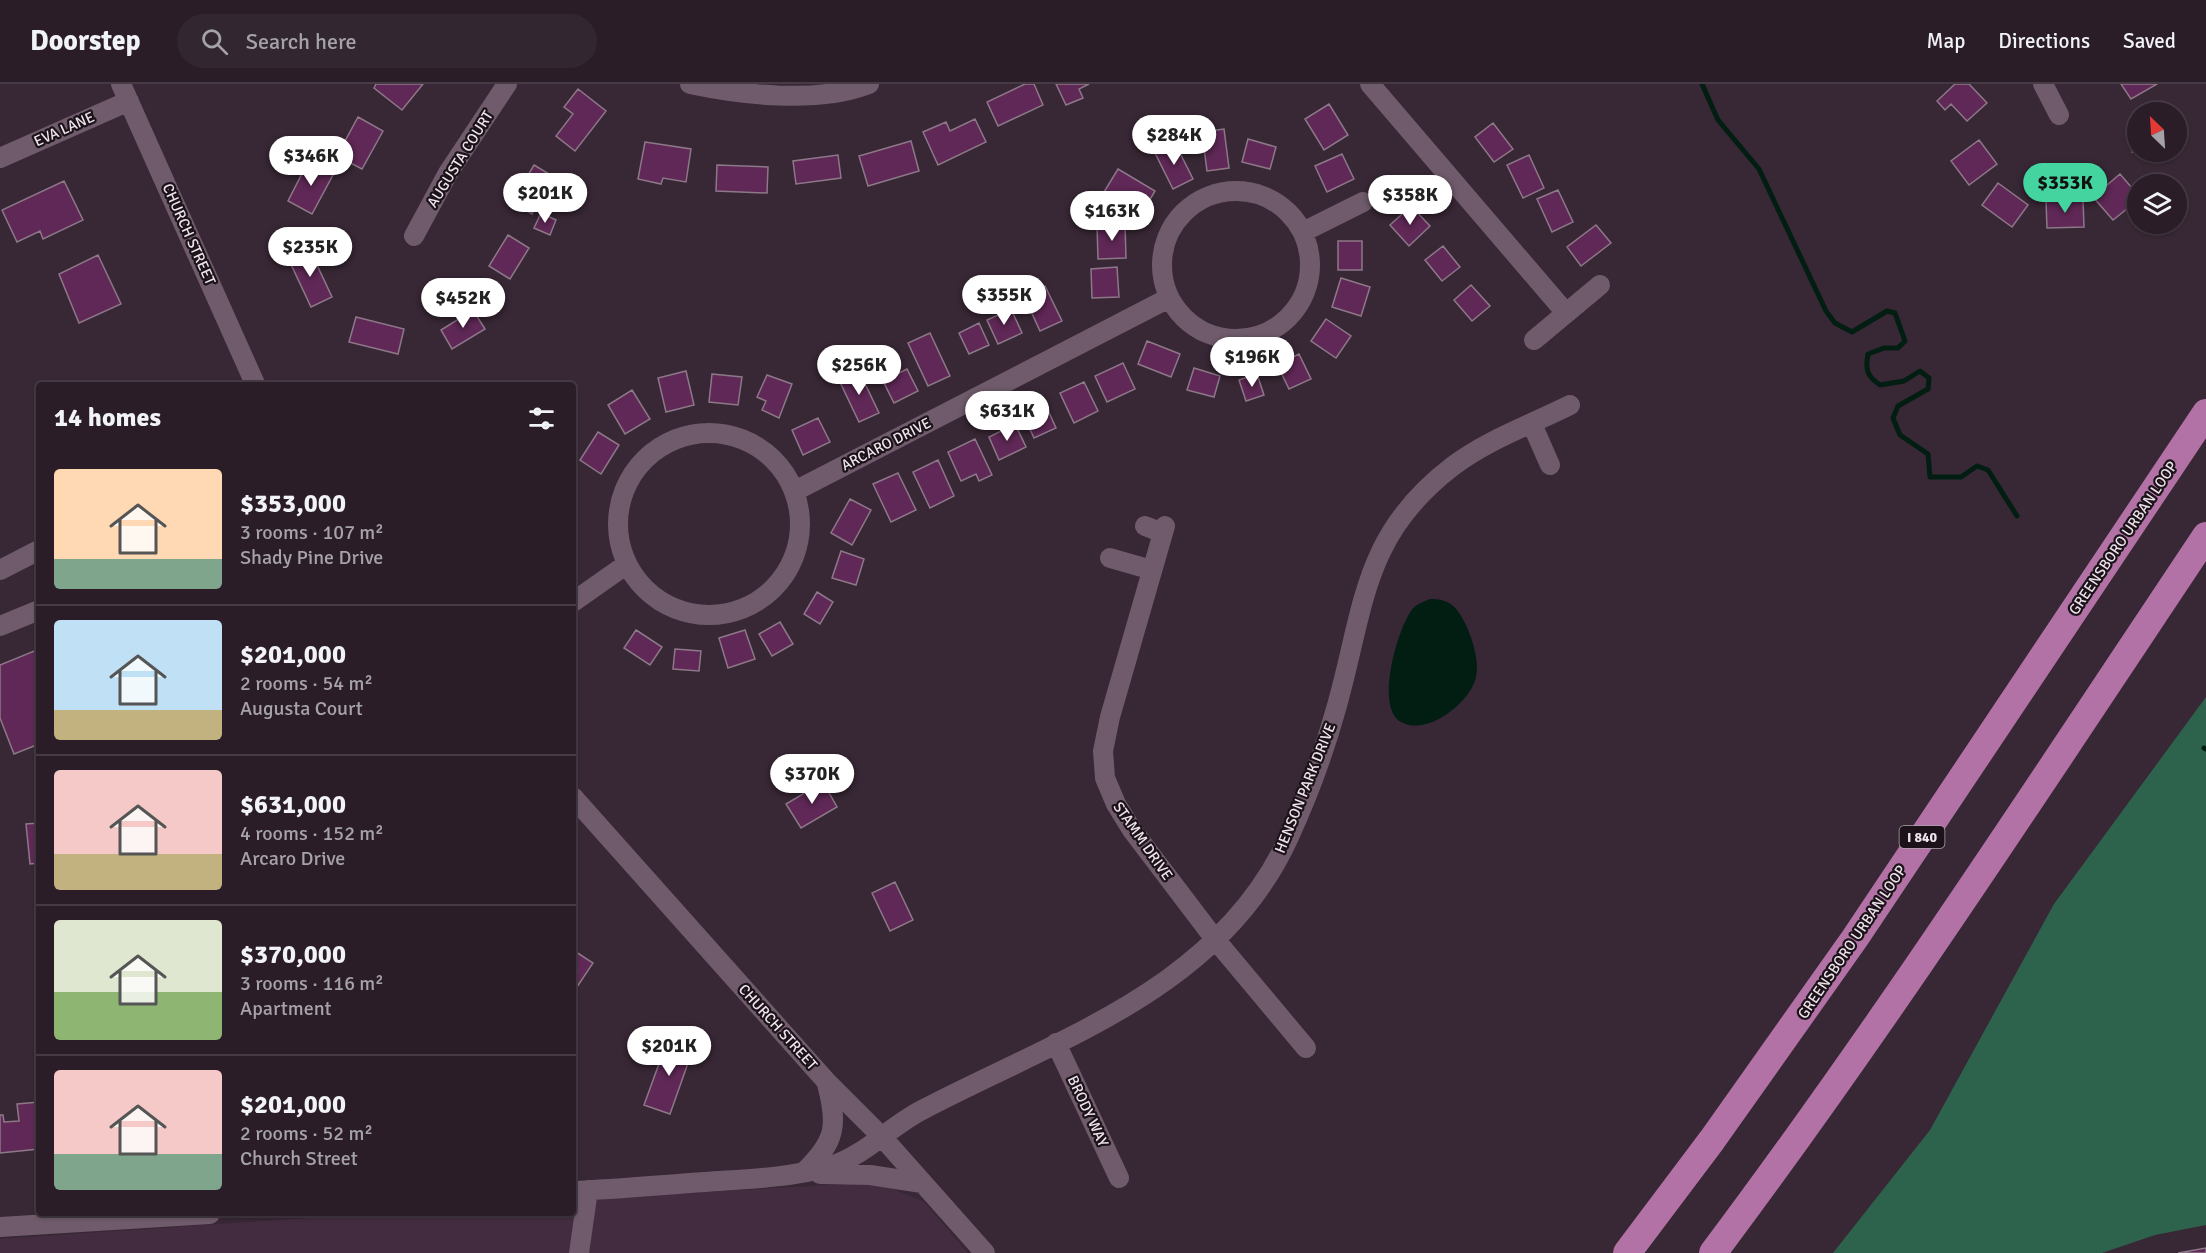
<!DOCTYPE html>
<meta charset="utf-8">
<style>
body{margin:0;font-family:Signika,sans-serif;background:#322630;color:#f1f3f6;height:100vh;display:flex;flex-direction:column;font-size:22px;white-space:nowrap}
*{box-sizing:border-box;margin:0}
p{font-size:20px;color:#a5a2a8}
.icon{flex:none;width:33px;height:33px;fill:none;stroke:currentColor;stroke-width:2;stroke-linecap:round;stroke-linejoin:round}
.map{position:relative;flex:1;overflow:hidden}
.details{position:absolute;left:36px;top:298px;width:540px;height:834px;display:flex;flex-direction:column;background:#2a1d28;border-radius:6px;box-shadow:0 2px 4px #0004,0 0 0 2px #463b45}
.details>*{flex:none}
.needle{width:39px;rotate:335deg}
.tools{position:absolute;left:2127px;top:18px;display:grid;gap:12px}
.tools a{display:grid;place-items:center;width:60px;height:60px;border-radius:50%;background:#2a1d28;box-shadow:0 2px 4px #0004,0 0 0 2px #463b45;font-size:30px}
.price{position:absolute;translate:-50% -51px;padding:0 14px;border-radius:21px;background:#fff;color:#222;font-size:20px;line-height:39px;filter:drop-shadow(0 2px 3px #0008)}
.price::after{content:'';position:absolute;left:50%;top:36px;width:18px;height:14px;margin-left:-9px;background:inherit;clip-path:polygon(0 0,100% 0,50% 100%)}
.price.active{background:#43d4a0;color:#111}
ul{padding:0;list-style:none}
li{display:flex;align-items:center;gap:18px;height:150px;padding:0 18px}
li+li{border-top:2px solid #463b45}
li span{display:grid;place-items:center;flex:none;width:168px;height:120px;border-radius:6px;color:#555}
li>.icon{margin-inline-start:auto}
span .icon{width:72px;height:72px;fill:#fffc;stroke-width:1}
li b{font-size:26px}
h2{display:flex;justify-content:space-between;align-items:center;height:72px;padding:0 18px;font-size:26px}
header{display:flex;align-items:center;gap:36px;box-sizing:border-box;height:84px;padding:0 30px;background:#2a1d28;border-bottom:2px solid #463b45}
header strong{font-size:28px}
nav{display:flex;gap:33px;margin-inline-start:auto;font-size:21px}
.search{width:420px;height:54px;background:#322630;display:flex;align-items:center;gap:15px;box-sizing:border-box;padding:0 21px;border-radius:33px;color:#a5a2a8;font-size:22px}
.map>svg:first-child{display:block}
</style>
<header>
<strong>Doorstep</strong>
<div class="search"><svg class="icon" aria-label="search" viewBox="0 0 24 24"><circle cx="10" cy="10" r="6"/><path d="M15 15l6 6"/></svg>Search here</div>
<nav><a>Map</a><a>Directions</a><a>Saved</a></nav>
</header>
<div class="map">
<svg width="2206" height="1169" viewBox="0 0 2206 1169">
<rect width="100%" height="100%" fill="#382735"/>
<path fill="#432c3f" d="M850,1100L889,1103L924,1118L968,1169H0V1155L366,1130H573V1115Z"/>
<path fill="#2d634d" d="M2206,613V1141L2155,1151L2102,1169H1833L1930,1046L2054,820Z"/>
<path fill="#021e13" d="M1430,515C1438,515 1446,516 1452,521C1467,533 1481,575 1476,593C1471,618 1427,653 1401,638C1375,623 1397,547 1411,527C1416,520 1423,518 1430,515Z"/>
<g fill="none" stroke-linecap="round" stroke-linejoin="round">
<path stroke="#021e13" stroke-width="5" d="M1702,0L1718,36L1759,85L1826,227L1835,239L1852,248L1887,227L1895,229L1905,257L1898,264H1884L1868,270C1865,286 1867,292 1880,301L1904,297L1920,287L1929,294L1928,305L1898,322L1893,334L1900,351L1928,370L1930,393H1961L1977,382L1988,386L2017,432
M2204,664L2206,665"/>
</g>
<path fill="#5f2856" stroke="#8d7888" stroke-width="1.5" d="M376,0H423L402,26L374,4Z
M1025,0H1034L1043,21L998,42L987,18Z
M1056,0H1089L1079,5L1083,14L1066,21Z
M1955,0H1969L1987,19L1967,37L1951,20L1945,26L1937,17Z
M2121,0H2157L2131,15Z
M578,5L606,27L575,67L556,52L573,30L564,23Z
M1329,20L1348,51L1324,66L1305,35Z
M2137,32L2138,68H2161L2160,72L2132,68Z
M358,33L383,47L362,85L337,72Z
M975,35L986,58L938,81L923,48L946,38L950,47Z
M1493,39L1513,65L1494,78L1475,53Z
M1224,45L1229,84L1207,87L1202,48Z
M1248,55L1276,63L1270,85L1242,78Z
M1979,56L1997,80L1969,101L1951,77Z
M911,57L919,87L868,102L859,72Z
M645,58L691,65L686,98L663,94L661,100L638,95Z
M1175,59L1193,95L1173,105L1155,69Z
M1342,70L1354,95L1327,108L1315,82Z
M838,71L841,94L796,100L793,77Z
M1529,71L1544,104L1523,114L1507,81Z
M309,76L334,89L312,130L288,117Z
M534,81L554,93L532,130L512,118Z
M717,81L768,83L767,109L716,107Z
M1118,85L1155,107L1142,129L1104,108Z
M2120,90L2138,111V116L2113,136L2093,113Z
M64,97L83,136L43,155L40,147L17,158L2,126Z
M1998,99L2028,121L2012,143L1982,121Z
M1558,106L1573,138L1552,148L1537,115Z
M2083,116L2084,143L2047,144L2046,117Z
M1411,122L1430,142L1409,162L1390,141Z
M541,129L556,136L550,151L534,144Z
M1125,140L1126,174L1098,175L1097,141Z
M1596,141L1611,159L1581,182L1567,163Z
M508,151L529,164L510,195L489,182Z
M1338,157H1362V186H1338Z
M1443,162L1460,183L1442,197L1425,176Z
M309,164L332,213L311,223L288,174Z
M98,171L121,220L79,239L59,190Z
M1117,183L1119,213L1092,214L1091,185Z
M1341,194L1370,203L1361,232L1332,223Z
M1471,201L1490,222L1472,237L1454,216Z
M1045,202L1062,237L1040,247L1024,212Z
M1011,225L1022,249L998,260L987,236Z
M473,226L485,245L452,265L441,246Z
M356,233L404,245L398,270L349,258Z
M1326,235L1351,252L1336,274L1311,257Z
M979,239L989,261L969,270L959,249Z
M930,249L950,292L928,302L908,259Z
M1147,257L1180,270L1171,293L1138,280Z
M1299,270L1311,295L1289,305L1277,280Z
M1123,279L1135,305L1107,318L1095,292Z
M1194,284L1220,292L1214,313L1187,306Z
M907,285L918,307L894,319L883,297Z
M686,287L694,321L666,328L658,294Z
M859,287L879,329L859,338L839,296Z
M712,290L742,293L738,321L709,318Z
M1257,290L1264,311L1246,317L1239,296Z
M767,291L792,300L779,334L762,326L766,317L757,313Z
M1084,298L1098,327L1074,339L1060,309Z
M632,306L650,335L625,350L608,321Z
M1046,322L1056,344L1034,354L1024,332Z
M818,334L830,358L803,371L792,346Z
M1015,340L1026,363L999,376L989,353Z
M598,348L619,361L601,390L580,376Z
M975,355L992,391L979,397L976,390L961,397L948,368Z
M938,376L954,412L930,424L913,388Z
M898,389L916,426L891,438L873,400Z
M850,415L871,426L852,461L831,449Z
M841,467L864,475L856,501L832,494Z
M817,508L833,518L820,540L804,530Z
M780,538L793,560L772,572L759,550Z
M636,546L662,563L650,581L624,564Z
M745,546L755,575L728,584L719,554Z
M39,565V660L14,670L0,634V581Z
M675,565L701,567L699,587L673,585Z
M823,698L837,723L801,744L786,720Z
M39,739V779L30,780L26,740Z
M895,798L913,836L890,847L872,809Z
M573,866L593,879L573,909Z
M668,955L693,965L670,1030L644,1021Z
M39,1018V1065L0,1069V1031H3L4,1038L19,1037L17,1020Z
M2206,1164V1169H2178Z"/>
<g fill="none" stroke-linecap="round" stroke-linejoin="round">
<path stroke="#6f5b6b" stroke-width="20" d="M121,0L256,302
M690,0C742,11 818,20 869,0
M1370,0L1566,229
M2043,0L2059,31
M0,74L129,17
M1162 181a74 74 0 1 1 148 0a74 74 0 1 1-148 0Z
M1303,148L1363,118
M414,152L448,89L507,0
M1534,256L1600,201
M1532,340L1550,381
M618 440a91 91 0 1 1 182 0a91 91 0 1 1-182 0Z
M795,407L1169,214
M1145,442L1163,449
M1165,442L1110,633L1103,667L1105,694L1116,720L1132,746L1214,854L1306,964
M1110,474L1152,486
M0,486L39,466
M573,518L627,480
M0,542L39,526
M573,713L826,997L882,1053L985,1169
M1056,959L1119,1094
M804,1088C836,1057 838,1042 827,1000
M820,1090L870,1091L922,1099
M573,1107C617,1105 661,1101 705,1098C746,1095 788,1094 828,1083C865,1072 889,1043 922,1026C1057,955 1219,905 1288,755C1307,714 1324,668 1336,625C1365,524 1361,452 1453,382C1487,356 1532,340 1570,321
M0,1143L210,1130
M579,1169L588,1106"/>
<path stroke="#b272a6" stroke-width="28" d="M1627,1169L1712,1056L1855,854L2206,329
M1713,1169C1887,937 2045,693 2206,452"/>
</g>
<g text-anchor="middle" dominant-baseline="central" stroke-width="4.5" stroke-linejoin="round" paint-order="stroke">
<rect fill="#1b1319" stroke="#afa5ad" stroke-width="1.5" x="1899.5" y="742" width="45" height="22" rx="4.5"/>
<g font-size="14" font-weight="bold" fill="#efe3ec">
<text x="1922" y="753">I 840</text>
</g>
<g font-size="15" fill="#efe3ec" stroke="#1b1319">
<text transform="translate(64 45) rotate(-24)">EVA LANE</text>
<text transform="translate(460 75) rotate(-58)">AUGUSTA COURT</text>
<text transform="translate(189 150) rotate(66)">CHURCH STREET</text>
<text transform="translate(886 360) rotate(-27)">ARCARO DRIVE</text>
<text transform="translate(2123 454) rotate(-56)">GREENSBORO URBAN LOOP</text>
<text transform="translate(1305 704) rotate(-68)">HENSON PARK DRIVE</text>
<text transform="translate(1143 757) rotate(55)">STAMM DRIVE</text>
<text transform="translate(1852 858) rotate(-56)">GREENSBORO URBAN LOOP</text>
<text transform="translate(778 943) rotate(48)">CHURCH STREET</text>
<text transform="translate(1088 1027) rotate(65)">BRODY WAY</text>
</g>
</g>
</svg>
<div class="tools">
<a><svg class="needle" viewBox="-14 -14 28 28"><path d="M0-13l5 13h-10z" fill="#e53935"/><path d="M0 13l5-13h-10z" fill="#a5a2a8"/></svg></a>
<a><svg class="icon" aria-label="layers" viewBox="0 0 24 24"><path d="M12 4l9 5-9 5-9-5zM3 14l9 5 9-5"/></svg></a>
</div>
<b class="price" style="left:1174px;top:82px">$284K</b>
<b class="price" style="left:311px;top:103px">$346K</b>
<b class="price active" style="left:2065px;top:130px">$353K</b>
<b class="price" style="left:545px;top:140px">$201K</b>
<b class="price" style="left:1410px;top:142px">$358K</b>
<b class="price" style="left:1112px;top:158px">$163K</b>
<b class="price" style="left:310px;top:194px">$235K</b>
<b class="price" style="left:1004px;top:242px">$355K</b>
<b class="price" style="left:463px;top:245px">$452K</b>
<b class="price" style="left:1252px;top:304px">$196K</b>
<b class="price" style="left:859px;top:312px">$256K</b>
<b class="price" style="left:1007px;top:358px">$631K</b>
<b class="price" style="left:812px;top:721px">$370K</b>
<b class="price" style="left:669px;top:993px">$201K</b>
<section class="details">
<h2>14 homes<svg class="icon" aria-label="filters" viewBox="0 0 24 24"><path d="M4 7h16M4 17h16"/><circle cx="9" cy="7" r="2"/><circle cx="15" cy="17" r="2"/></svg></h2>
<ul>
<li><span style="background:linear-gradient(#ffd9b3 75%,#7fa58c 0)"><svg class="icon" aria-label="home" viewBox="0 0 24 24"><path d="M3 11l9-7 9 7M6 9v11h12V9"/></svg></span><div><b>$353,000</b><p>3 rooms · 107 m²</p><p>Shady Pine Drive</p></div></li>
<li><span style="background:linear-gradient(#bfe0f5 75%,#c2b280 0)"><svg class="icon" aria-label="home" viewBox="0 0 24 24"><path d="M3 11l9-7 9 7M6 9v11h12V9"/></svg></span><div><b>$201,000</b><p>2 rooms · 54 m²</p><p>Augusta Court</p></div></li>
<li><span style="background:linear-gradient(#f6c9c9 70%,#c2b280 0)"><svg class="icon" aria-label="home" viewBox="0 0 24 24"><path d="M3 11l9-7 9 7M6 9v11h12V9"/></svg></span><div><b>$631,000</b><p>4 rooms · 152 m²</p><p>Arcaro Drive</p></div></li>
<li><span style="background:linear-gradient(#dfe7d0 60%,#8fb573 0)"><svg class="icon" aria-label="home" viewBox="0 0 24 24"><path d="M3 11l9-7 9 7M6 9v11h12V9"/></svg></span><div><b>$370,000</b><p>3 rooms · 116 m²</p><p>Apartment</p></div></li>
<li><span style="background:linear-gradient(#f6c9c9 70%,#7fa58c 0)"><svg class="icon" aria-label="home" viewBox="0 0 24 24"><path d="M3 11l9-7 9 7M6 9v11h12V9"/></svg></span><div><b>$201,000</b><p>2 rooms · 52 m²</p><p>Church Street</p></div></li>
</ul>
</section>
</div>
